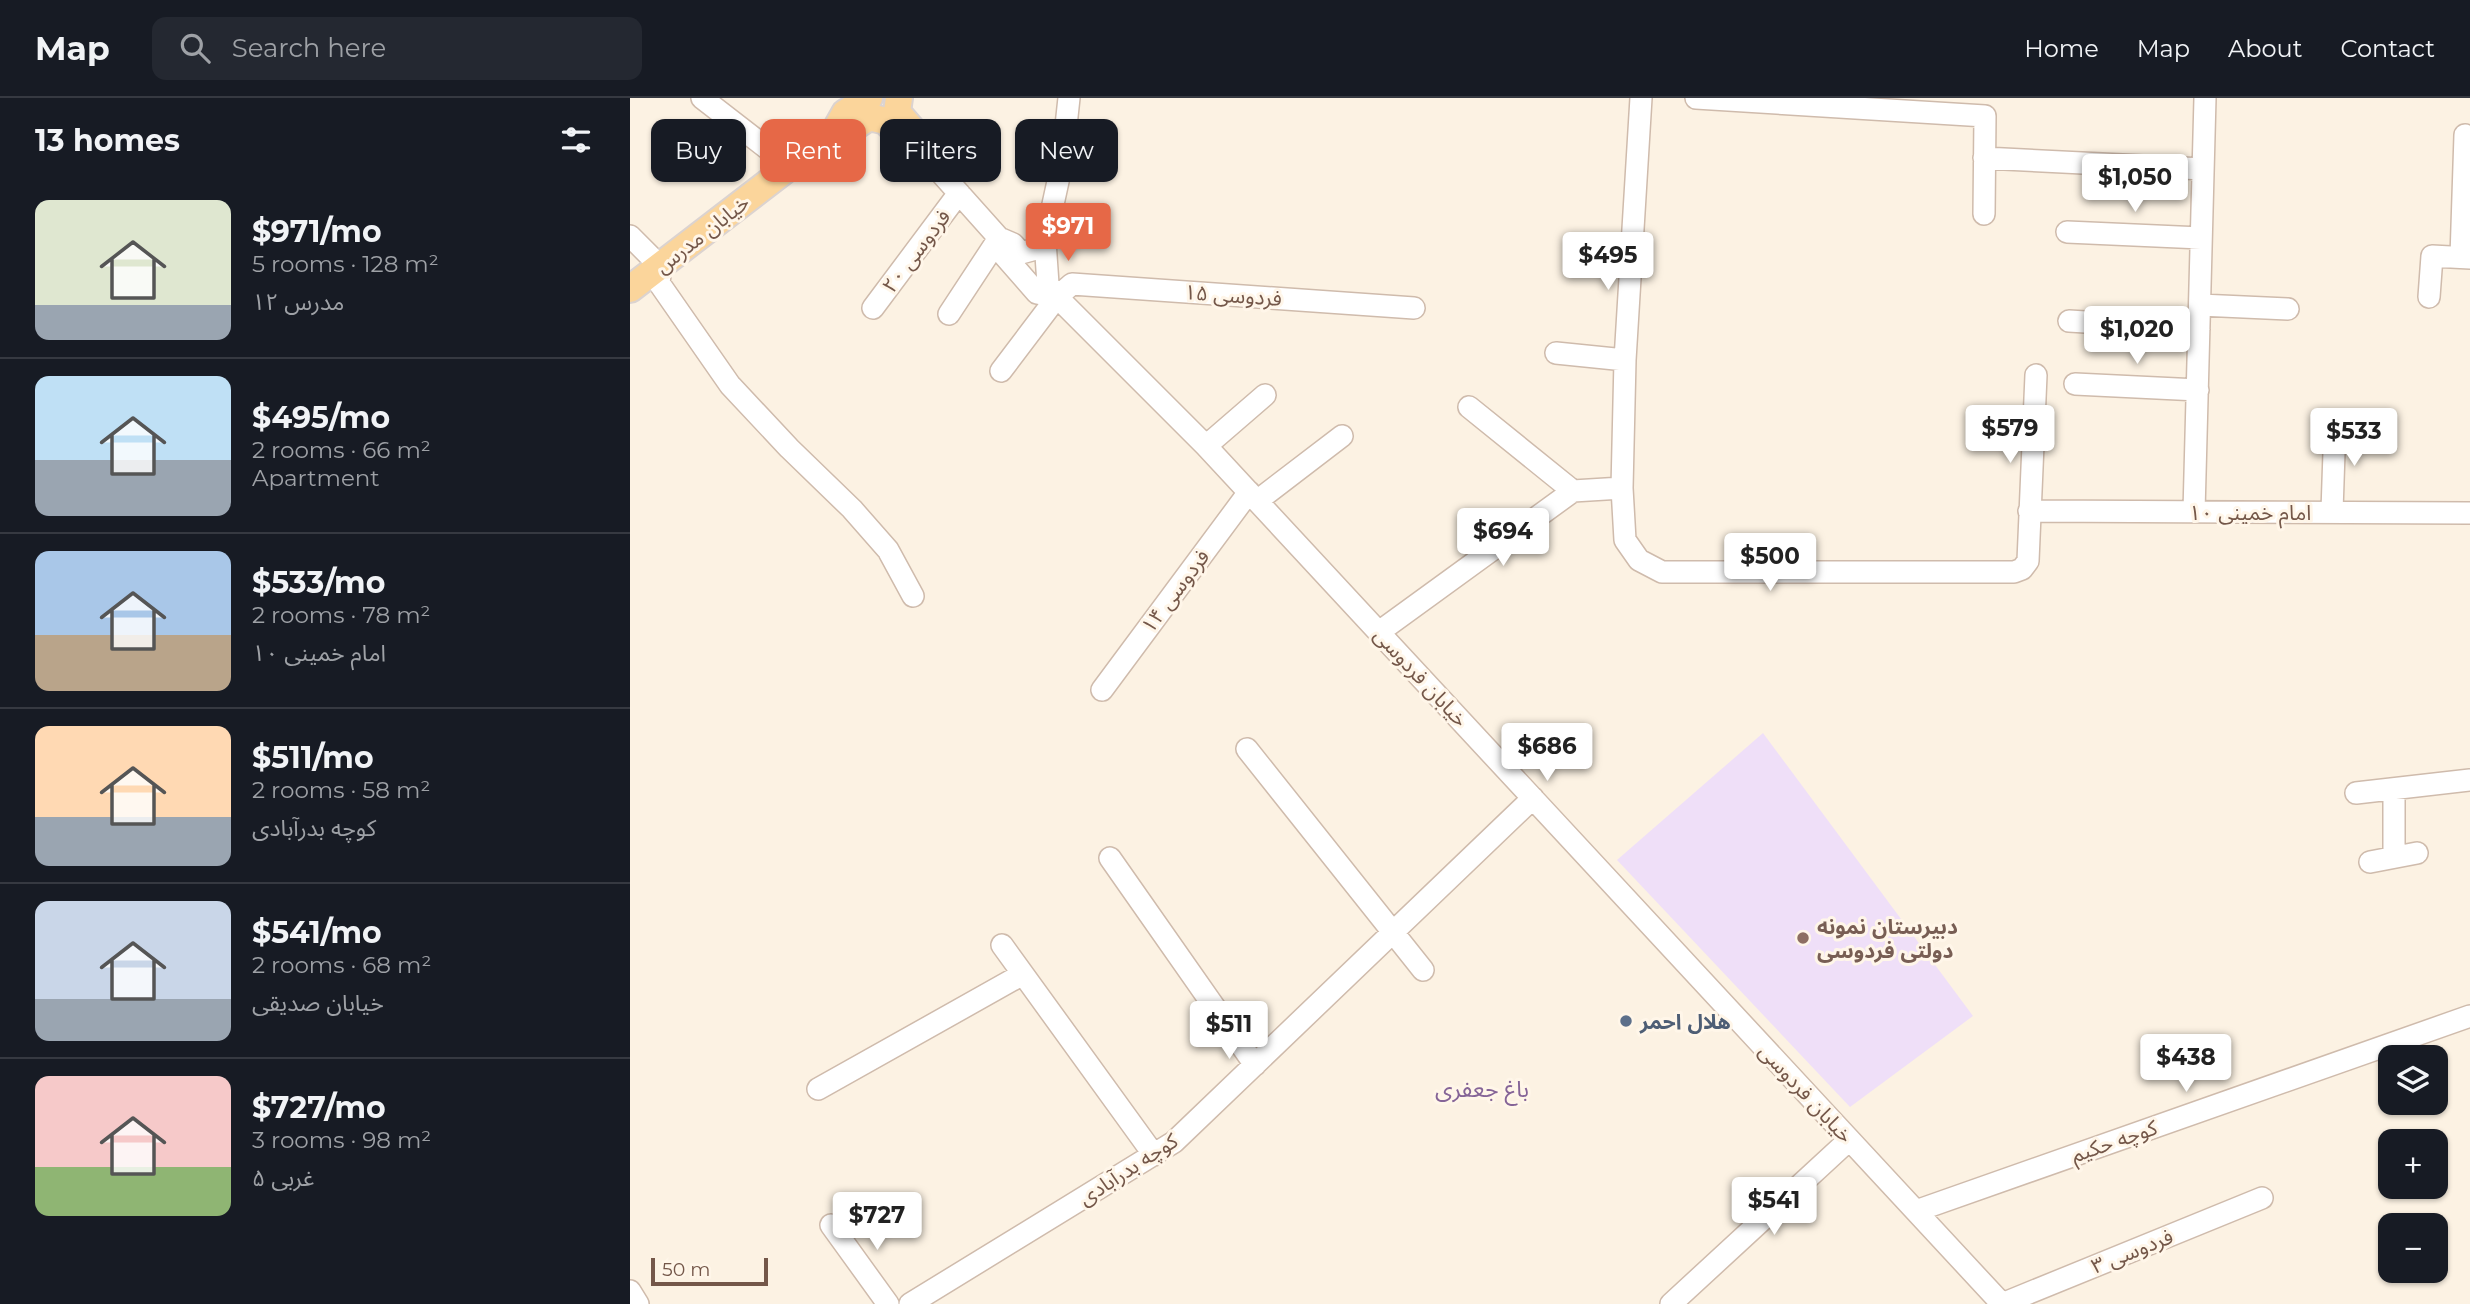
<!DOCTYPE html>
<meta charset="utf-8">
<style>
body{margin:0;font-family:Montserrat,"Noto Sans Arabic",sans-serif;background:#242831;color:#f1f3f6;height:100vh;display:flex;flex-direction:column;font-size:26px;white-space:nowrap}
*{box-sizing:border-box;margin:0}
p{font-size:23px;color:#9ea1a6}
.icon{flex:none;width:38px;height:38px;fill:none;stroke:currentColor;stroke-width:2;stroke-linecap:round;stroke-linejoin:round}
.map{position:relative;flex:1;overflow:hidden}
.panel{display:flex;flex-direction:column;background:#171b24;width:630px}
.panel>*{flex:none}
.banner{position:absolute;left:21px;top:21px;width:665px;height:63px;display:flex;gap:14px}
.tools{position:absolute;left:1748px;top:947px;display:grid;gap:14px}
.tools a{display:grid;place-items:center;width:70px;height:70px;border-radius:14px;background:#171b24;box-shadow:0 2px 5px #0004;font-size:35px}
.scale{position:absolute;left:21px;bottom:18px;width:117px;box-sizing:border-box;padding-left:7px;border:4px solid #745749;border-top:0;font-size:19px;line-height:24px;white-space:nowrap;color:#745749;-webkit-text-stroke:5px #fff6e9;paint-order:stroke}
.price{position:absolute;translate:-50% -60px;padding:0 16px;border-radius:7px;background:#fff;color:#222;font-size:23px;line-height:46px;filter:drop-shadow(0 2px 4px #0008)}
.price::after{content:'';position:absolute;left:50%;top:42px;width:21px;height:16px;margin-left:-10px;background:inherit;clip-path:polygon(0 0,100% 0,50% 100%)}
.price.on{background:#e66847;color:#fff}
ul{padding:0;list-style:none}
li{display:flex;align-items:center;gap:21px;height:175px;padding:0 35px}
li+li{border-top:2px solid #363941}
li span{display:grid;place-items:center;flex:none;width:196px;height:140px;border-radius:14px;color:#555}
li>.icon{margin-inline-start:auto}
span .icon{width:84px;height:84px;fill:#fffc;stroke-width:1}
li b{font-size:30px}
h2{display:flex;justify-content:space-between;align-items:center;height:84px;padding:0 35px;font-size:30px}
.pill{padding:0 24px;border-radius:14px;background:#171b24;box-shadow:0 2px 5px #0004;font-size:24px;line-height:63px}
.pill.on{background:#e66847;color:#fff}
header{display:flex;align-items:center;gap:42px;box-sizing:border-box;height:98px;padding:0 35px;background:#171b24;border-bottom:2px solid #363941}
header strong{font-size:33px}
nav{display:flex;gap:38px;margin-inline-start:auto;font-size:24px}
.search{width:490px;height:63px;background:#242831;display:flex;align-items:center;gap:18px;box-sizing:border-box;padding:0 24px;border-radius:14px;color:#9ea1a6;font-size:26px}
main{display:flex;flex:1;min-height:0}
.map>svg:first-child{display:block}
</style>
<header>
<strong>Map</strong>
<div class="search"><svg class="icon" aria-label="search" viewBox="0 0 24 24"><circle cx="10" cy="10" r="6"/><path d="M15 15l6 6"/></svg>Search here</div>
<nav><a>Home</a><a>Map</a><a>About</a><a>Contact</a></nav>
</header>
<main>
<section class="panel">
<h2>13 homes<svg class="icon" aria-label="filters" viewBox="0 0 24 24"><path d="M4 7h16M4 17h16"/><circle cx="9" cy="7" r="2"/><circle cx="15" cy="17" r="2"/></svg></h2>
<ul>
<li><span style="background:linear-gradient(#dfe7d0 75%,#9aa5b1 0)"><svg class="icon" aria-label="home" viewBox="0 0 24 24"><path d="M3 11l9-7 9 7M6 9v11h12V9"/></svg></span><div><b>$971/mo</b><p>5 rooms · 128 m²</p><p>مدرس ۱۲</p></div></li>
<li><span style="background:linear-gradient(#bfe0f5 60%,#9aa5b1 0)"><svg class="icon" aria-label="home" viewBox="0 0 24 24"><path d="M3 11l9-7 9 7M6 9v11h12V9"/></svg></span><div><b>$495/mo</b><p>2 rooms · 66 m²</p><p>Apartment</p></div></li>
<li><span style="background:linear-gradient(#a9c7e8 60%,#b9a48a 0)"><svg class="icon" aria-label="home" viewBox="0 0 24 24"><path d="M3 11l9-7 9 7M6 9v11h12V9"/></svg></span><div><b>$533/mo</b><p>2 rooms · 78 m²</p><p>امام خمینی ۱۰</p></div></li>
<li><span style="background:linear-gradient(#ffd9b3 65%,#9aa5b1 0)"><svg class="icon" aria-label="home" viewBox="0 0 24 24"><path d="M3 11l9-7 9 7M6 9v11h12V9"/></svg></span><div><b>$511/mo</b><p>2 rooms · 58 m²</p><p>کوچه بدرآبادی</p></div></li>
<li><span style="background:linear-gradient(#c9d6e8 70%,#9aa5b1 0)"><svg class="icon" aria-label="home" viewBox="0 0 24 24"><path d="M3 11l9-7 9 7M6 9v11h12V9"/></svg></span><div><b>$541/mo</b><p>2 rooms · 68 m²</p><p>خیابان صدیقی</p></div></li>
<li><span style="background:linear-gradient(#f6c9c9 65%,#8fb573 0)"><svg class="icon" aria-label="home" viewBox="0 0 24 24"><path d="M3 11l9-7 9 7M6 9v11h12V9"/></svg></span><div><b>$727/mo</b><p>3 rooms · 98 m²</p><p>۵ غربی</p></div></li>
</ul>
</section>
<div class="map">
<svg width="1840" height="1206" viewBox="0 0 1840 1206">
<rect width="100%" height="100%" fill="#fcf2e3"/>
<path fill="#efdff8" d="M1133,635L1343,918L1220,1009L987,762Z"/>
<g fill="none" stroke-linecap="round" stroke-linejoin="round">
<g stroke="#cfbbac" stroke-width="24">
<path id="minor" d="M72,0L160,68
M1011,0L995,262L992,390L995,442L1009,462L1032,474H1384L1392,471L1398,463L1406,277
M1066,0L1355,18L1354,116
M293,55L369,140L372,155L407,195L427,199L576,348L1372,1206
M1354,60L1573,71
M1437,134L1571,140
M0,138L31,169L29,185L100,287L159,350L222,411L258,452L283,498
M1831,159L1835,37
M427,199L418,186L415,143L432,65L439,0
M1799,199L1802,158L1840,160
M1570,207L1658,211
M243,210L329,95
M319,216L369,140L383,146L391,155L402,152L415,143
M1439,223L1569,231
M926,255L995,262
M371,273L427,199L442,186L784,210
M1445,286L1568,292
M839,309L943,393
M576,348L635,297
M627,403L712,338
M1399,413L1840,415
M1702,413L1705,325
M1564,414L1575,0
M749,534L943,393L992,390
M472,592L619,394
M617,651L793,872
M1764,691V759
M1726,695L1840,682
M480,760L625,967
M1740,764L1787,755
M372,847L524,1057
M188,991L393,876
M1286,1113L1840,918
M201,1127L258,1206
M0,1193L8,1206
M280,1206L544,1044L903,700
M1041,1206L1219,1042
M1372,1206L1632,1100"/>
</g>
<g stroke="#dbd3d0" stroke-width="30">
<path id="major" d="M269,0L267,14L286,36
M211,31L224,29L239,19L256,23L279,49L293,55
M0,191L190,45L206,31L215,15L239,0"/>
</g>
<use href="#minor" stroke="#fff" stroke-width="21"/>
<use href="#major" stroke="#fbd59b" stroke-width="26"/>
</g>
<circle fill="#8d6e63" stroke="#fff6e9" stroke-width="2.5" cx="1173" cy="840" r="7"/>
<circle fill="#5c6f8a" stroke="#fff6e9" stroke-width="2.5" cx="996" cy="923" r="7"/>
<g text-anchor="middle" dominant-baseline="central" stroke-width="6" stroke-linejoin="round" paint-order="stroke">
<g font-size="21" fill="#745749" stroke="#fff6e9">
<text transform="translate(72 136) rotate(-38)">خیابان مدرس</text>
<text transform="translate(286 153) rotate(-53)">فردوسی ۲۰</text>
<text transform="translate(603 197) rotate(4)">فردوسی ۱۵</text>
<text x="1620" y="414">امام خمینی ۱۰</text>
<text transform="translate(545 493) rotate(-53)">فردوسی ۱۴</text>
<text transform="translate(791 579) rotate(47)">خیابان فردوسی</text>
<text transform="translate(1176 995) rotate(47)">خیابان فردوسی</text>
<text transform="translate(1484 1043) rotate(-19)">کوچه حکیم</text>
<text transform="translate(498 1071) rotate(-33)">کوچه بدرآبادی</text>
<text transform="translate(1502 1153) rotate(-22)">فردوسی ۳</text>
</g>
<g font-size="21" font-weight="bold" fill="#785e54" stroke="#fff6e9" text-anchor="start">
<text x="1187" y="828">دبیرستان نمونه<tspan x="1187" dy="24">دولتی فردوسی</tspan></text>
</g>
<g font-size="21" font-weight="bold" fill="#4e5e75" stroke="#fff6e9" text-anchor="start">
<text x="1010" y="923">هلال احمر</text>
</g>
<g font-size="23" fill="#856497" stroke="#fff6e9">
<text x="852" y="991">باغ جعفری</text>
</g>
</g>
</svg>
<div class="tools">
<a><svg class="icon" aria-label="layers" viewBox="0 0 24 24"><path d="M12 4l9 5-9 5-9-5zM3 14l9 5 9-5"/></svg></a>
<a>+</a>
<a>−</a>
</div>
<div class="scale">50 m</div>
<b class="price" style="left:1505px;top:116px">$1,050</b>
<b class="price on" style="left:438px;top:165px">$971</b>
<b class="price" style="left:978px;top:194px">$495</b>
<b class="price" style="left:1507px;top:268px">$1,020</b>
<b class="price" style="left:1380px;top:367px">$579</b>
<b class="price" style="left:1724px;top:370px">$533</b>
<b class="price" style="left:873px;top:470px">$694</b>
<b class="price" style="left:1140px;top:495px">$500</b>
<b class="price" style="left:917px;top:685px">$686</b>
<b class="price" style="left:599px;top:963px">$511</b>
<b class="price" style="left:1556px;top:996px">$438</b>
<b class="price" style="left:1144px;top:1139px">$541</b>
<b class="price" style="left:247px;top:1154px">$727</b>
<div class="banner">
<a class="pill">Buy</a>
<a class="pill on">Rent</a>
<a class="pill">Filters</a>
<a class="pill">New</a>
</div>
</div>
</main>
